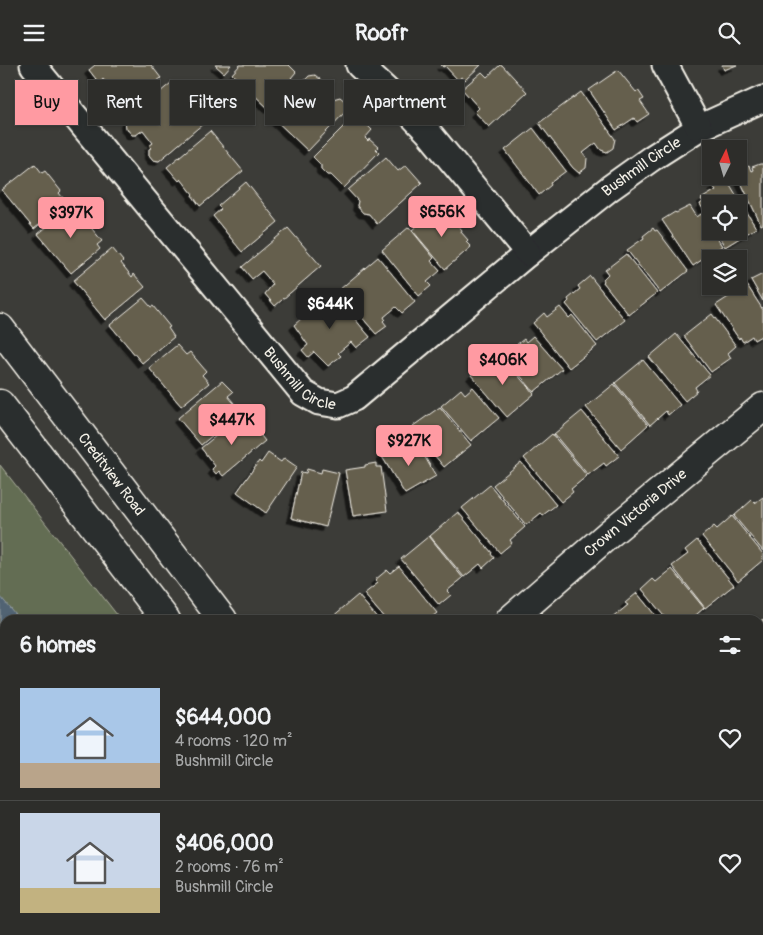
<!DOCTYPE html>
<meta charset="utf-8">
<style>
body{margin:0;font-family:Pangolin,sans-serif;background:#393936;color:#f1f3f6;height:100vh;display:flex;flex-direction:column;font-size:19px;white-space:nowrap}
*{box-sizing:border-box;margin:0}
p{font-size:16px;color:#a7a8a8}
.icon{flex:none;width:28px;height:28px;fill:none;stroke:currentColor;stroke-width:2;stroke-linecap:round;stroke-linejoin:round}
.map{position:relative;flex:1;overflow:hidden}
.details{position:absolute;left:0px;top:550px;width:764px;height:320px;display:flex;flex-direction:column;background:#2d2d2a;border-radius:15px 15px 0 0;box-shadow:0 1px 4px #0004,0 0 0 1px #484947}
.details>*{flex:none}
.guide{position:absolute;left:15px;top:15px;width:500px;height:45px;display:flex;gap:10px}
.needle{width:32px;rotate:5deg}
.buttons{position:absolute;left:702px;top:75px;display:grid;gap:10px}
.buttons a{display:grid;place-items:center;width:45px;height:45px;border-radius:0px;background:#2d2d2a;box-shadow:0 1px 4px #0004,0 0 0 1px #484947;font-size:25px}
.price{position:absolute;translate:-50% -42px;padding:0 11px;border-radius:5px;background:#ff9aa2;color:#111;font-size:16px;line-height:32px;filter:drop-shadow(0 1px 2px #0008)}
.price::after{content:'';position:absolute;left:50%;top:30px;width:15px;height:11px;margin-left:-8px;background:inherit;clip-path:polygon(0 0,100% 0,50% 100%)}
.price.selected{background:#222;color:#fff}
ul{padding:0;list-style:none}
li{display:flex;align-items:center;gap:15px;height:125px;padding:0 20px}
li+li{border-top:1px solid #484947}
li span{display:grid;place-items:center;flex:none;width:140px;height:100px;border-radius:0px;color:#555}
li>.icon{margin-inline-start:auto}
span .icon{width:60px;height:60px;fill:#fffc;stroke-width:1}
li b{font-size:21px}
h2{display:flex;justify-content:space-between;align-items:center;height:60px;padding:0 20px;font-size:21px}
.tag{padding:0 18px;border-radius:0px;background:#2d2d2a;box-shadow:0 1px 4px #0004,0 0 0 1px #484947;font-size:18px;line-height:45px}
.tag.selected{background:#ff9aa2;color:#111}
header{display:flex;justify-content:space-between;align-items:center;height:65px;padding:0 20px;background:#2d2d2a;font-size:22px;font-weight:700}
.map>svg:first-child{display:block}
</style>
<header><svg class="icon" aria-label="menu" viewBox="0 0 24 24"><path d="M4 6h16M4 12h16M4 18h16"/></svg>Roofr<svg class="icon" aria-label="search" viewBox="0 0 24 24"><circle cx="10" cy="10" r="6"/><path d="M15 15l6 6"/></svg></header>
<div class="map">
<svg width="763" height="870" viewBox="0 0 763 870">
<defs>
<filter id="shadow"><feDropShadow dx="-4.5" dy="4.5" stdDeviation="0" flood-color="#0009"/></filter>
</defs>
<rect width="100%" height="100%" fill="#3c3c38"/>
<filter id="ink" filterUnits="userSpaceOnUse"><feTurbulence type="fractalNoise" baseFrequency=".02" numOctaves="2"/><feDisplacementMap in="SourceGraphic" scale="10" xChannelSelector="R" yChannelSelector="G"/><feConvolveMatrix kernelMatrix="1 2 1 2 8 2 1 2 1" color-interpolation-filters="sRGB"/></filter>
<g filter="url(#ink)">
<path fill="#646d53" stroke="#acaf9e" d="M0,400L121,555H5V865H362L366,870H0Z"/>
<path fill="#516373" stroke="#929ca2" d="M0,531L20,555H5V865H283L287,870H0Z"/>
<path fill="#655e4e" stroke="#f4f1e8" filter="url(#shadow)" d="M95,0H151L161,13L121,44L114,34L118,31L111,23L103,14L99,18L89,5Z
M215,0H231L224,8Z
M240,0H289L296,7L291,13L294,16L269,44L232,9Z
M441,0H481L465,15L461,12L458,15L445,1L443,2Z
M500,0H502L527,27L489,62L475,47L479,43L462,24L482,7L487,12Z
M722,0H737L724,5Z
M618,5L636,27L638,25L644,34L640,36L649,49L637,57L634,53L616,65L589,25Z
M315,10L321,15V23L317,28L329,38L333,34L340,32L346,37V46L308,86L271,51L309,11Z
M171,18L204,58L159,96L153,95L149,90V84L151,83L149,81L153,78L143,65L136,70H132L126,63L125,56Z
M581,27L615,74L613,83L607,87L601,85L596,78L583,88L587,93L586,103L579,108L573,103L539,58Z
M356,49L372,65L365,73L368,76L369,74L378,82L376,84L379,87L344,123L331,110H327L321,104V100L313,92Z
M533,63L566,106L550,118L551,120L539,130L505,85Z
M210,66L243,106L200,141L192,130L193,129L181,114L179,116L167,102Z
M386,92L398,106L406,100L422,118L377,159L369,149L363,148L357,141L358,136L348,125Z
M35,99L42,108L45,106L61,126L59,128L67,138L34,164L2,125Z
M760,99H763V159L761,160L738,111L739,106L749,101L751,106L753,105L752,102Z
M726,113L756,163L725,182L716,166H739V139H711V158L700,139L703,137L701,134L716,125L713,121Z
M246,117L278,157L242,187L213,151L221,144L218,141Z
M690,141L697,152L701,149L722,181L693,201L662,155L675,147L676,148Z
M74,142L102,176L97,180L100,184L71,208L38,169L69,144L70,145Z
M439,142L447,152L449,150L462,165L461,167L468,175L466,177L471,182L445,204L412,165Z
M409,162L434,193L431,196L440,206L427,217L431,221L419,231L382,185Z
M288,163L321,201L275,241L265,229L273,219L262,206L252,214L242,202Z
M653,163L655,166L657,165L688,206L660,228L627,185L644,173L643,171Z
M112,183L123,196L121,198L132,212L134,209L145,222L105,255L73,216Z
M626,189L657,228L629,250L603,217L604,216L603,214L608,209L605,205Z
M378,192L415,237L402,248L396,242L384,252L385,254L383,256L387,261L376,269L339,225Z
M763,209V236L751,215Z
M590,211L625,255L597,277L566,239L569,236L568,234L580,224L578,221Z
M747,220L763,245V270L754,275L752,271L743,277L740,272L739,274L716,240Z
M332,227L370,272L356,283L351,277L338,288L341,291L328,301L314,287L308,292L302,285L308,280L294,260Z
M143,233L151,242L153,241L170,262L168,263L174,272L142,298L110,260Z
M560,242L569,253L572,250L597,281L569,303L533,258L544,248L547,252Z
M712,249L736,281L728,288L731,293L711,307L684,271Z
M676,269L710,310L695,322L697,326L685,336L649,292Z
M533,271L562,304L534,327L503,290L524,274L526,277Z
M177,280L186,290L190,287L206,306L202,310L209,318L181,341L149,303Z
M497,292L506,302L509,300L534,329L507,352L471,310L483,300L485,303Z
M643,295L680,340L668,350L666,346L650,360L615,318Z
M222,316L233,327L228,331L239,344L237,346L239,348L201,380L178,353Z
M614,319L648,360L621,384L586,342Z
M473,322L499,353L471,376L441,341L461,324L465,329Z
M440,342L471,380L444,402L413,364L414,363L413,361Z
M582,346L619,391L606,401L604,398L588,410L554,369Z
M238,353L240,356L243,353L253,366L255,363L265,376L223,411L219,406L216,409L212,404L215,401L201,383Z
M552,369L587,411L571,424L573,427L561,437L524,393Z
M412,378L415,384L419,382L436,411L405,429L381,390L400,379L404,384Z
M268,388L281,397L284,393L297,402L266,448L237,427L259,396L261,398Z
M521,397L556,440L543,450L541,448L526,460L493,420Z
M376,398V402H381L387,446L353,451L345,405L365,402V400Z
M307,404L321,408L322,404L339,408L326,462L291,453L301,407L306,408Z
M490,420L525,462L510,475L512,478L500,488L462,443Z
M763,432V486L734,451L752,435L755,438Z
M458,447L492,488L491,489L494,493L483,503L480,499L464,512L430,471Z
M732,451L763,489V495L738,516L702,471L714,461L717,464Z
M429,471L463,513L447,526L451,530L439,540L401,494Z
M697,475L734,520L705,543L672,501L688,489L685,485Z
M399,501L437,548L428,555H386L364,529L378,518L375,515L387,505L390,508Z
M672,504L704,543L690,555H667L642,524L653,514L656,517Z
M637,528L659,555H613L611,554L628,540L625,538Z
M358,530L379,555H332L331,553Z
M763,554V592L759,587V557Z
M759,593L763,598V632L760,635Z
M763,738V811L759,806V741Z
M648,865H678L672,870H652Z
M684,865H715L719,870H678Z"/>
<g fill="none" stroke-linecap="round" stroke-linejoin="round">
<g stroke="#f4f1e8" stroke-width="29">
<g id="minor">
<path id="s1" d="M33,0L303,328L319,337L338,340L354,333L528,188L610,123L652,93L699,63L763,34"/>
<path d="M359,0L400,38L428,67L528,188"/>
<path d="M665,0L699,63"/>
<path d="M759,693L763,689"/>
<path d="M579,865L581,870"/>
</g>
</g>
<g stroke="#f4f1e8" stroke-width="31">
<g id="tertiary">
<path id="s2" d="M510,555L609,469L763,342"/>
</g>
</g>
<g stroke="#f4f1e8" stroke-width="31">
<g id="secondary">
<path id="s3" d="M0,263L223,555"/>
<path d="M0,339L166,555"/>
<path d="M412,865L416,870"/>
<path d="M466,865L469,870"/>
</g>
</g>
<use href="#minor" stroke="#2a2d2e" stroke-width="25"/>
<use href="#tertiary" stroke="#2a2d2e" stroke-width="28"/>
<use href="#secondary" stroke="#2a2d2e" stroke-width="28"/>
</g>
</g>
<g text-anchor="middle" dominant-baseline="central" stroke-width="4" stroke-linejoin="round" paint-order="stroke">
<g font-size="15" fill="#f4f1e8" stroke="#2a2d2e">
<text stroke="none"><textPath href="#s1" startOffset="849">Bushmill Circle</textPath></text>
<text stroke="none"><textPath href="#s1" startOffset="414">Bushmill Circle</textPath></text>
<text stroke="none"><textPath href="#s3" startOffset="184">Creditview Road</textPath></text>
<text stroke="none"><textPath href="#s2" startOffset="165">Crown Victoria Drive</textPath></text>
</g>
</g>
</svg>
<div class="buttons">
<a><svg class="needle" viewBox="-14 -14 28 28"><path d="M0-13l5 13h-10z" fill="#e53935"/><path d="M0 13l5-13h-10z" fill="#a7a8a8"/></svg></a>
<a><svg class="icon" aria-label="locate" viewBox="0 0 24 24"><circle cx="12" cy="12" r="6"/><path d="M12 2v4M12 18v4M2 12h4M18 12h4"/></svg></a>
<a><svg class="icon" aria-label="layers" viewBox="0 0 24 24"><path d="M12 4l9 5-9 5-9-5zM3 14l9 5 9-5"/></svg></a>
</div>
<b class="price" style="left:442px;top:173px">$656K</b>
<b class="price" style="left:71px;top:174px">$397K</b>
<b class="price selected" style="left:330px;top:265px">$644K</b>
<b class="price" style="left:503px;top:321px">$406K</b>
<b class="price" style="left:232px;top:381px">$447K</b>
<b class="price" style="left:409px;top:402px">$927K</b>
<div class="guide">
<a class="tag selected">Buy</a>
<a class="tag">Rent</a>
<a class="tag">Filters</a>
<a class="tag">New</a>
<a class="tag">Apartment</a>
</div>
<section class="details">
<h2>6 homes<svg class="icon" aria-label="filters" viewBox="0 0 24 24"><path d="M4 7h16M4 17h16"/><circle cx="9" cy="7" r="2"/><circle cx="15" cy="17" r="2"/></svg></h2>
<ul>
<li><span style="background:linear-gradient(#a9c7e8 75%,#b9a48a 0)"><svg class="icon" aria-label="home" viewBox="0 0 24 24"><path d="M3 11l9-7 9 7M6 9v11h12V9"/></svg></span><div><b>$644,000</b><p>4 rooms · 120 m²</p><p>Bushmill Circle</p></div><svg class="icon" aria-label="heart" viewBox="0 0 24 24"><path d="M12 20l-8-8c-3-5 5-10 8-4 3-6 11-1 8 4z"/></svg></li>
<li><span style="background:linear-gradient(#c9d6e8 75%,#c2b280 0)"><svg class="icon" aria-label="home" viewBox="0 0 24 24"><path d="M3 11l9-7 9 7M6 9v11h12V9"/></svg></span><div><b>$406,000</b><p>2 rooms · 76 m²</p><p>Bushmill Circle</p></div><svg class="icon" aria-label="heart" viewBox="0 0 24 24"><path d="M12 20l-8-8c-3-5 5-10 8-4 3-6 11-1 8 4z"/></svg></li>
</ul>
</section>
</div>
